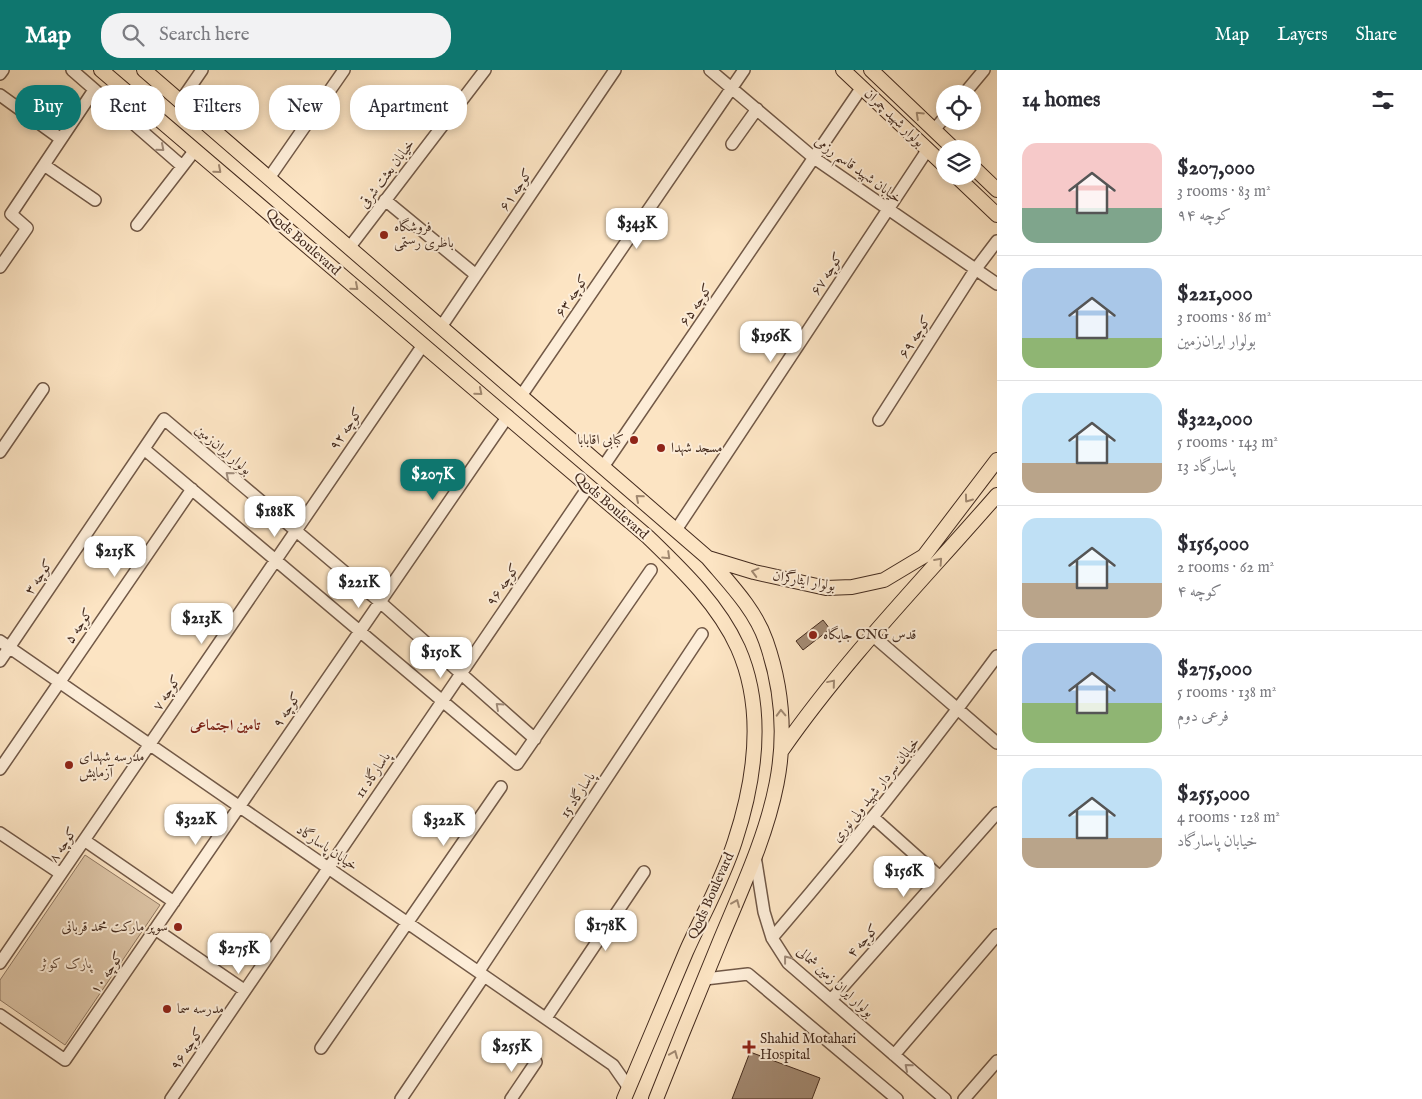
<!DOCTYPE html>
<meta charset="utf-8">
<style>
body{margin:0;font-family:"IM FELL English",Amiri,serif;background:#f2f2f3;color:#2b2b33;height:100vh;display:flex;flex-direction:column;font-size:19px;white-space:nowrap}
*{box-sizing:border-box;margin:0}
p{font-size:16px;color:#7c7c81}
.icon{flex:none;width:28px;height:28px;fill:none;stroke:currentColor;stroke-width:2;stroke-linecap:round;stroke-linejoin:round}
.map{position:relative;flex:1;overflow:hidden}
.details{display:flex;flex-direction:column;background:#fff;width:425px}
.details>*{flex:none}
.guide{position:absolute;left:15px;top:15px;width:475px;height:45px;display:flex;gap:10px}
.buttons{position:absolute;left:936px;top:15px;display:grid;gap:10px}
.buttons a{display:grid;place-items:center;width:45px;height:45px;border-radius:50%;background:#fff;box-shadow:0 2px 8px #0003;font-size:25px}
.price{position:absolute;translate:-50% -42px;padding:0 11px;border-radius:10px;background:#fff;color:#222;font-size:16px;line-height:32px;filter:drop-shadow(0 1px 2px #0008)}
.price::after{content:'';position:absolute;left:50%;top:30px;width:15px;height:11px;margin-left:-8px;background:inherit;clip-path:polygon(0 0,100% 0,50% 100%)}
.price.on{background:#0f766e;color:#fff}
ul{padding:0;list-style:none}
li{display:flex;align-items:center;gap:15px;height:125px;padding:0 25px}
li+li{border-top:1px solid #e1e1e2}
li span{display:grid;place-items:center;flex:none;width:140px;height:100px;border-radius:15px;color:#555}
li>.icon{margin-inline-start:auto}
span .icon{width:60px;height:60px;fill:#fffc;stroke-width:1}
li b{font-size:21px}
h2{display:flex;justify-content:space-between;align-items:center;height:60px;padding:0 25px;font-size:21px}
.pill{padding:0 18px;border-radius:20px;background:#fff;box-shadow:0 2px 8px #0003;font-size:18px;line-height:45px}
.pill.on{background:#0f766e;color:#fff}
header{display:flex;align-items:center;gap:30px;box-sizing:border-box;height:70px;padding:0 25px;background:#0f766e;color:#fff}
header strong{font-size:24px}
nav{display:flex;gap:28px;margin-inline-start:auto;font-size:18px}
.search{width:350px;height:45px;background:#f2f2f3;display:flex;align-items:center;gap:12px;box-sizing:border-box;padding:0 18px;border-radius:20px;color:#7c7c81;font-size:19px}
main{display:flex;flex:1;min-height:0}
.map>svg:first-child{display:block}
</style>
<header>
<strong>Map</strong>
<div class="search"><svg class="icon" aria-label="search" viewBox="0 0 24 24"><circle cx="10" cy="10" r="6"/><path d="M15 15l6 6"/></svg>Search here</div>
<nav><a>Map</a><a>Layers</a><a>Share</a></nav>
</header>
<main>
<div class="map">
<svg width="997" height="1029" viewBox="0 0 997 1029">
<rect width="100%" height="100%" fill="#fce4c3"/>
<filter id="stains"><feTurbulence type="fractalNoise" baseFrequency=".004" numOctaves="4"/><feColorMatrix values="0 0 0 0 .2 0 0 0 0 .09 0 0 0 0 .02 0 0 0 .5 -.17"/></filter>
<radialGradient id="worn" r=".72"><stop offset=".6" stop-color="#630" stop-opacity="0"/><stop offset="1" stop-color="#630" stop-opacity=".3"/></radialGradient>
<path fill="#ddc5a7" stroke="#907862" d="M85,785L160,835L65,975L0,930V910Z"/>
<path fill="#a48b74" stroke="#442b1e" d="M823,550L830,559L803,580L796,571Z
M750,982L820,1008L812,1029H732Z"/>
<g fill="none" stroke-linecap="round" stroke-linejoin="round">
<g stroke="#725947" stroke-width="14">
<path id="minor" d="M72,0L182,96
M710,0L814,88L997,214
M0,4L3,0
M964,24L984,0
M0,25L61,69
M180,32L202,0
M934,60L945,47
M732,74L757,39
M44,95L95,130
M269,108L344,0
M385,130L476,205
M137,155L195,80
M349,178L485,0
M0,197L27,158L11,144L94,20
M441,257L615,0
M521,326L744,0
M879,350L975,200L997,171
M144,379L517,694L651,500
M0,382L43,319
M603,397L862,17
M676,460L928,79
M872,565L997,673
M0,571L613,995L629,1018
M0,591L164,349L380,532L535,669
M0,699L192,419
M874,748L940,807
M0,763L61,804
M84,770L174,832
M755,786L764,842L772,868L788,893L945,1029
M155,859L244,920
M772,868C851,776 925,684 997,586
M0,893L423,275
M479,901L702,564
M705,909L748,904L897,1029
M831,930L997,743
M0,945L65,990L508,346
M546,948L644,802
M321,978L501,717
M894,985L997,865
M171,1029L589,416
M401,1029L484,906
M511,1029L536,992
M964,1029L997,991"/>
</g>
<g stroke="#442b1e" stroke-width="16">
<path id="major" d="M101,0L648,467C682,500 718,534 738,578C765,639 755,710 735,771C723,809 702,846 686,882C665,931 645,980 624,1029
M144,0L708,488C729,513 755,539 766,571C806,685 763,768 720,871C698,924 677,976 656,1029
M843,0L945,96
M871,0L954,79
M972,96L997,120
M956,106L997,145
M708,488L754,502L826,518L852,517L884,510L924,486L997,390
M782,680C846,588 924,509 997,425"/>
</g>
<use href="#minor" stroke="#fdedd8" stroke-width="11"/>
<use href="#major" stroke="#fce4c3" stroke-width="14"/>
</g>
<defs><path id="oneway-chevron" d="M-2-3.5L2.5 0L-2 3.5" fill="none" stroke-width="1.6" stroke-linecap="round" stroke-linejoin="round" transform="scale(1.25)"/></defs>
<g stroke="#a08870">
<use href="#oneway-chevron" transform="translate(919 45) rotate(-137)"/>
<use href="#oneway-chevron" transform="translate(218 100) rotate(41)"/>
<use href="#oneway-chevron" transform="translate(355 217) rotate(41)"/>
<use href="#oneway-chevron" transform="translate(479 322) rotate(40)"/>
<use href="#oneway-chevron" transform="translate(639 428) rotate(-139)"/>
<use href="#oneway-chevron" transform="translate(968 429) rotate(126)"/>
<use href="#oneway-chevron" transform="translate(667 486) rotate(44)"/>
<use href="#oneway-chevron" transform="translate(939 491) rotate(-48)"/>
<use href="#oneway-chevron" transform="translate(755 502) rotate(-165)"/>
<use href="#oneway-chevron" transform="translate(832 613) rotate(-50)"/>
<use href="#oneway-chevron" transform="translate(781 643) rotate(-92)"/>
<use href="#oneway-chevron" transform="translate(736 833) rotate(-67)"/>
<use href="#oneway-chevron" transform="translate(674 984) rotate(-68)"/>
</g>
<g stroke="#a08c7b">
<use href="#oneway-chevron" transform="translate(161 78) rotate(41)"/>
<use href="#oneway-chevron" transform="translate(229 405) rotate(-140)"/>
<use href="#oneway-chevron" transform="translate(499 636) rotate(-138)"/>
<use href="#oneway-chevron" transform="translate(787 889) rotate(-128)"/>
<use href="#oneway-chevron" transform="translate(908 997) rotate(-139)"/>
</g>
<g fill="#8f2418" stroke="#fdedd8" stroke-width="2">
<circle cx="384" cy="165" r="5"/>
<circle cx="634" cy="370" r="5"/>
<circle cx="661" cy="378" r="5"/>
<circle cx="813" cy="565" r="5"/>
<circle cx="69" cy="695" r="5"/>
<circle cx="178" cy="857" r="5"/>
<circle cx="167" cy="939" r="5"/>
<path d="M746.5 969.5h5v5h5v5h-5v5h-5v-5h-5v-5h5z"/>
</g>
<g text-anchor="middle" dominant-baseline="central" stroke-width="4" stroke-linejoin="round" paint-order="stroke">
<g font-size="14" fill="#442b1e" stroke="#fdedd8">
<text transform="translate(894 48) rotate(44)">بولوار شهید چمران</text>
<text transform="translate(858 100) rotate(36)">خیابان شهید قاسم رزمی</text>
<text transform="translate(387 104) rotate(-53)">خیابان بعثت شرقی</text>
<text transform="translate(516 120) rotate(-56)">کوچه ۶۱</text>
<text transform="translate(303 172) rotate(41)">Qods Boulevard</text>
<text transform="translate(827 204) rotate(-57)">کوچه ۶۷</text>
<text transform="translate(572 226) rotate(-56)">کوچه ۶۳</text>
<text transform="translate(696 235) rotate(-56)">کوچه ۶۵</text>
<text transform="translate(915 267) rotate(-57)">کوچه ۶۹</text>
<text transform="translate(346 359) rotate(-56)">کوچه ۹۲</text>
<text transform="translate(223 380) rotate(40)">بولوار ایران‌زمین</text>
<text transform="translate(611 436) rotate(41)">Qods Boulevard</text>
<text transform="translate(39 507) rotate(-56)">کوچه ۳</text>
<text transform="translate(804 511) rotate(10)">بولوار ایثارگران</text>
<text transform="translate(503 515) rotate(-56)">کوچه ۹۶</text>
<text transform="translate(79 556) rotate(-56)">کوچه ۵</text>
<text transform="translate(167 623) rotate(-56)">کوچه ۷</text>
<text transform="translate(287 640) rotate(-56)">کوچه ۹</text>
<text transform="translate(373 705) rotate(-56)">پاسارگاد 11</text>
<text transform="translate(876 720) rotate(-51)">خیابان سردار شهید ولی نوری</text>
<text transform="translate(578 725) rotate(-56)">پاسارگاد 15</text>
<text transform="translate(63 775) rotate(-56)">کوچه ۸</text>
<text transform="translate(327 778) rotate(34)">خیابان پاسارگاد</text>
<text transform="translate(711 826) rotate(-66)">Qods Boulevard</text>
<text transform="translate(863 871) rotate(-48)">کوچه ۴</text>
<text transform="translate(107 903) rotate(-56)">کوچه ۱۰</text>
<text transform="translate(835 912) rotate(42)">بولوار ایران زمین شمالی</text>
<text transform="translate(187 979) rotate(-56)">کوچه ۹۶</text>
</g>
<g font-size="14" fill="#442b1e" stroke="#fdedd8" text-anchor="start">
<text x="394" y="157">فروشگاه<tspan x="394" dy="16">باطری رستمی</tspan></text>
<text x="624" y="370" text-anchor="end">کبابی اقابابا</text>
<text x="671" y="378">مسجد شهدا</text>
<text x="823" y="565">جایگاه CNG قدس</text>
<text x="79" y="687">مدرسه شهدای<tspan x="79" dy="16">آزمایش</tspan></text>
<text x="168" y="857" text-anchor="end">سوپر مارکت محمد قربانی</text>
<text x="177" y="939">مدرسه سما</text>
<text x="760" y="969">Shahid Motahari<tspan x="760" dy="16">Hospital</tspan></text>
</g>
<g font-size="14" font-style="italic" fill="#634a39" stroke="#fdedd8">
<text x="66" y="894">پارک کوثر</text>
</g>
<g font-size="15" font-weight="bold" fill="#7a1f14" stroke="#fdedd8">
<text x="225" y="655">تامین اجتماعی</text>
</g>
</g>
<rect width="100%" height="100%" filter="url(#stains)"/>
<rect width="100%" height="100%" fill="url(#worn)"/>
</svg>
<div class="buttons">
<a><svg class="icon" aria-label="locate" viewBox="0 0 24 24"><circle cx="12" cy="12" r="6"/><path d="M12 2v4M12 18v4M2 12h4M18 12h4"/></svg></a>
<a><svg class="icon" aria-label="layers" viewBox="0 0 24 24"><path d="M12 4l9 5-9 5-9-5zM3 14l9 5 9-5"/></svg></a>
</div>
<b class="price" style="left:637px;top:180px">$343K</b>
<b class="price" style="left:771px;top:293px">$196K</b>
<b class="price on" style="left:433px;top:431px">$207K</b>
<b class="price" style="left:275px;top:468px">$188K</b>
<b class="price" style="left:115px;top:508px">$215K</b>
<b class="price" style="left:359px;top:539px">$221K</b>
<b class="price" style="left:202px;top:575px">$213K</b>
<b class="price" style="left:441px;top:609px">$150K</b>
<b class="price" style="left:196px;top:776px">$322K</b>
<b class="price" style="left:444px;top:777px">$322K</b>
<b class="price" style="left:904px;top:828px">$156K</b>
<b class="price" style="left:606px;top:882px">$178K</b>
<b class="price" style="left:239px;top:905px">$275K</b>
<b class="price" style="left:512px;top:1003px">$255K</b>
<div class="guide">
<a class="pill on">Buy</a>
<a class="pill">Rent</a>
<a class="pill">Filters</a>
<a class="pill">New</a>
<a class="pill">Apartment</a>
</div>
</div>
<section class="details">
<h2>14 homes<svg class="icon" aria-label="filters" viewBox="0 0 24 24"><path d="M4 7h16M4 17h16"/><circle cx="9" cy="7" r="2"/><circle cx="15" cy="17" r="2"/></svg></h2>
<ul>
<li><span style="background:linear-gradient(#f6c9c9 65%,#7fa58c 0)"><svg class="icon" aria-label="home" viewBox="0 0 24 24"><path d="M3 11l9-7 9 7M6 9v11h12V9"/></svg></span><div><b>$207,000</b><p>3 rooms · 83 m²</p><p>کوچه ۹۴</p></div></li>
<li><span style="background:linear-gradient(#a9c7e8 70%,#8fb573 0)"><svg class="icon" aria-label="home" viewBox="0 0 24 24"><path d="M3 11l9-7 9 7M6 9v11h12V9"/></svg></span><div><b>$221,000</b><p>3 rooms · 86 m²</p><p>بولوار ایران‌زمین</p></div></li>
<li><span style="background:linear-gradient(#bfe0f5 70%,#b9a48a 0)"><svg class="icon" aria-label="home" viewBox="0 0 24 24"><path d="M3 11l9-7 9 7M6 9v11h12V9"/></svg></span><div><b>$322,000</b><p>5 rooms · 143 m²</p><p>پاسارگاد 13</p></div></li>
<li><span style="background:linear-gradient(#bfe0f5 65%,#b9a48a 0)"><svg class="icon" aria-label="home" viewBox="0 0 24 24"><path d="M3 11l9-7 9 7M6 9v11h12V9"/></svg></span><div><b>$156,000</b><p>2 rooms · 62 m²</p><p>کوچه ۴</p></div></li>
<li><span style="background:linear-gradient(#a9c7e8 60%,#8fb573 0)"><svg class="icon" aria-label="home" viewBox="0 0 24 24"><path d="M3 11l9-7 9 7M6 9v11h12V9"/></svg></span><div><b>$275,000</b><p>5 rooms · 138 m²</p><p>فرعی دوم</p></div></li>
<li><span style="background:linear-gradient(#bfe0f5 70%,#b9a48a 0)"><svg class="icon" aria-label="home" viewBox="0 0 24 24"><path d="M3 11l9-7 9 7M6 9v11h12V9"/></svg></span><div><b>$255,000</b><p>4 rooms · 128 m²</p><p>خیابان پاسارگاد</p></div></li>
</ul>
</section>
</main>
